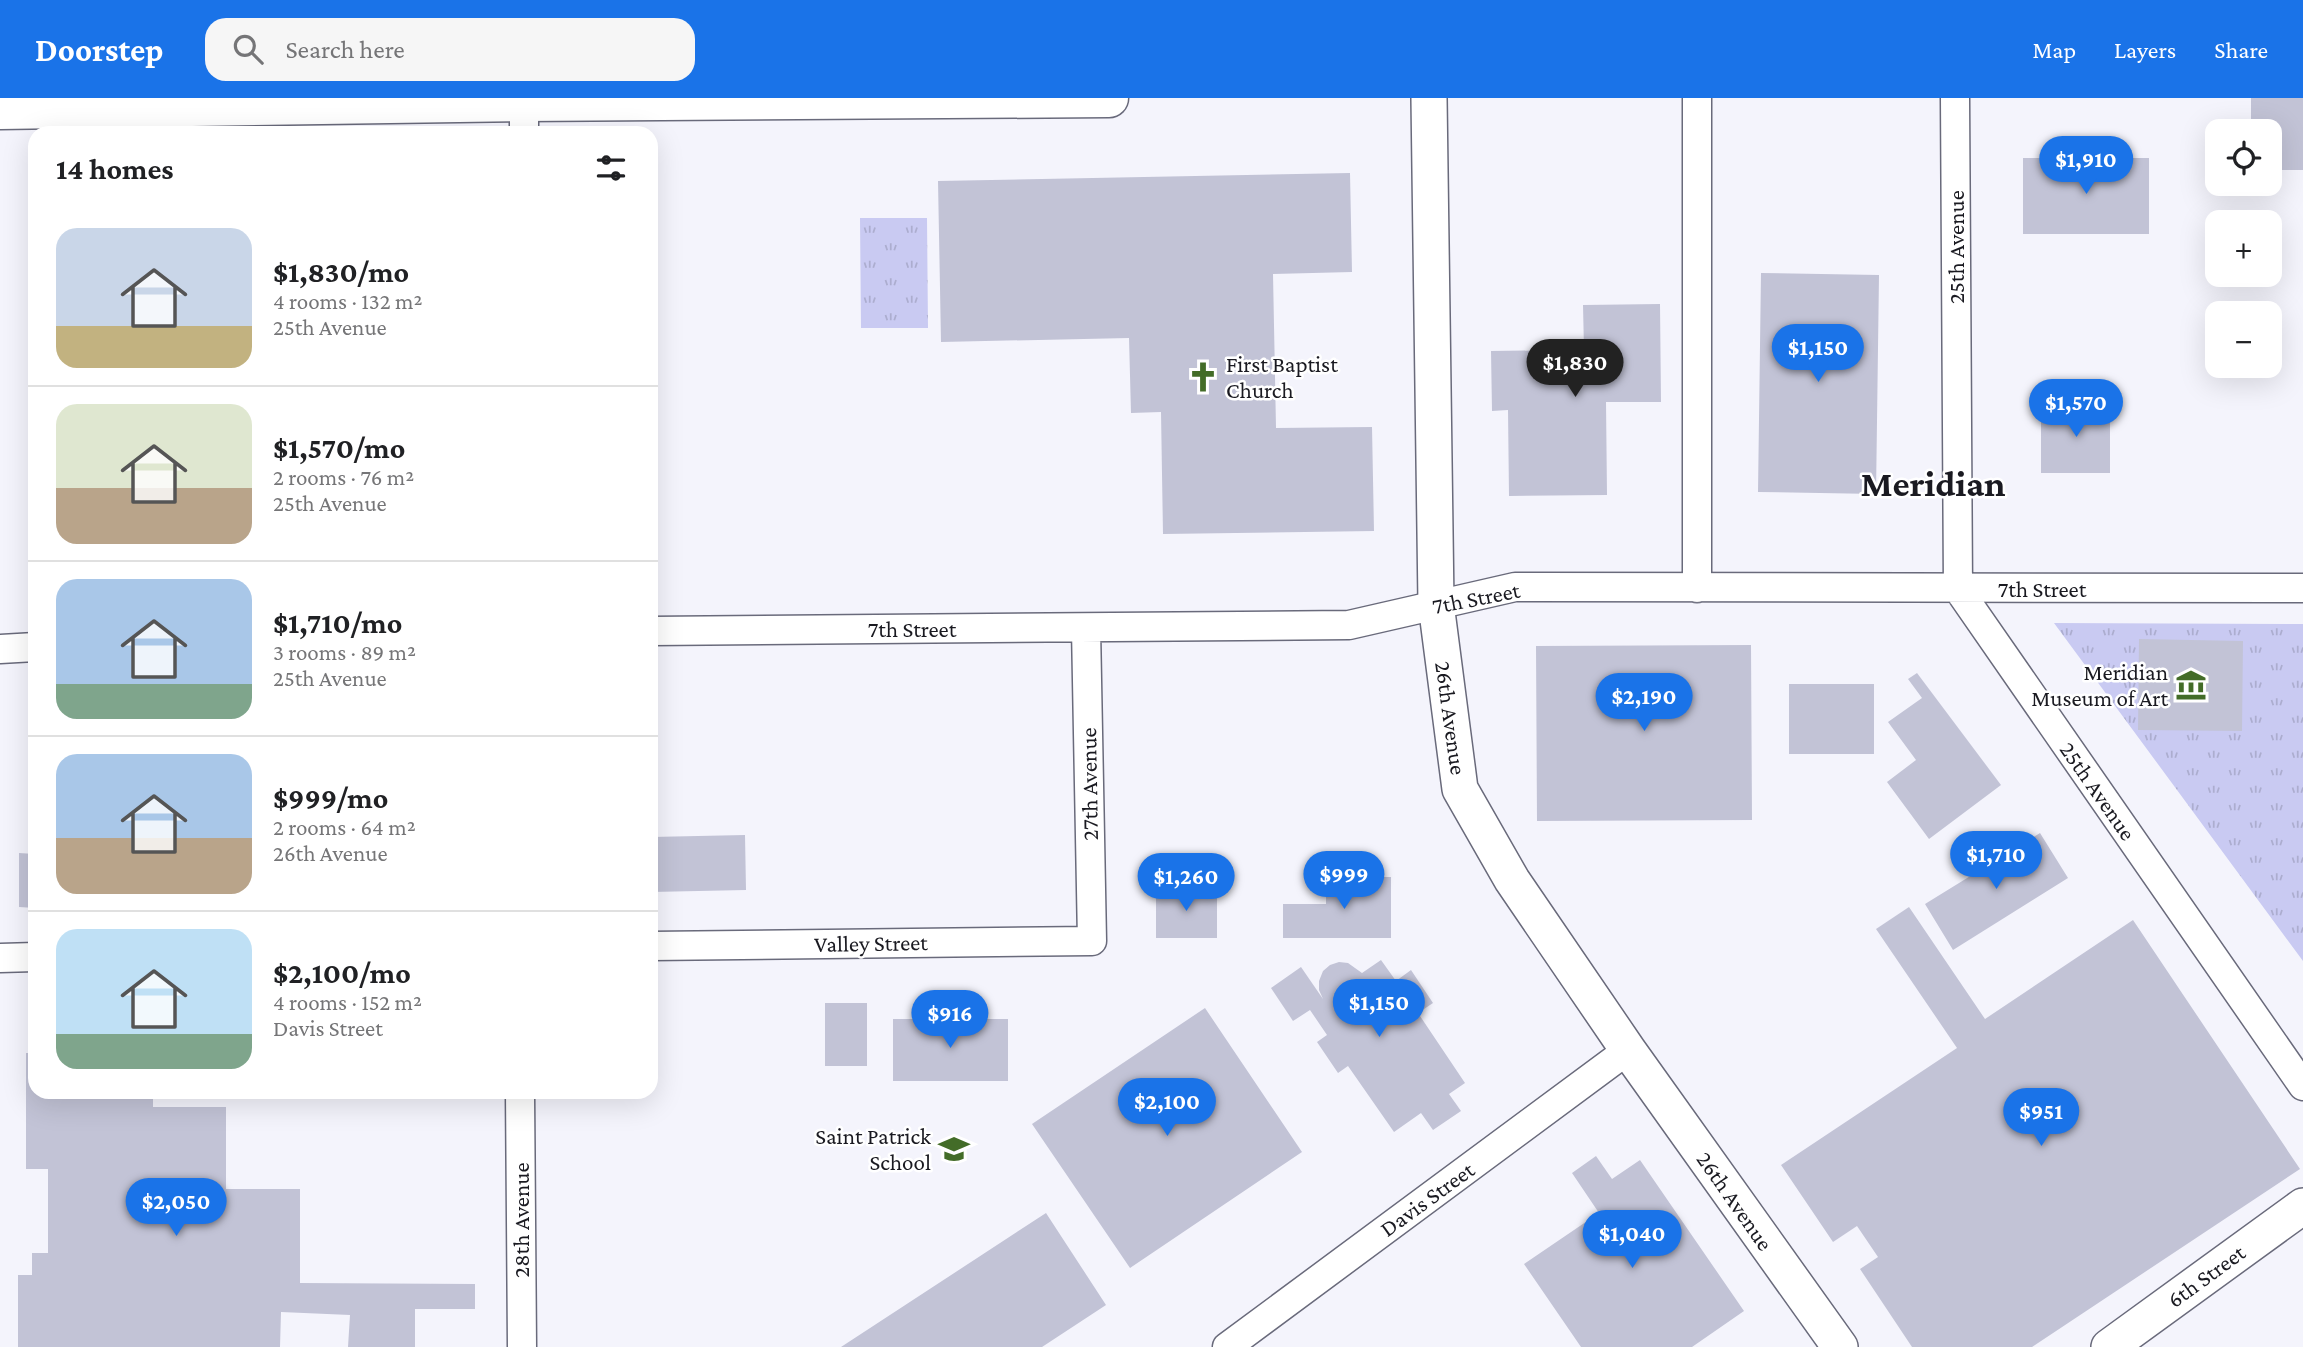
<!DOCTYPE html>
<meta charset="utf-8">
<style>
body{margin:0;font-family:"Crimson Pro",serif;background:#f6f6f6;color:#202124;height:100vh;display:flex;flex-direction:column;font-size:26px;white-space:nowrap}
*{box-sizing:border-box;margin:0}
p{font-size:23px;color:#757577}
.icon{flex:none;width:38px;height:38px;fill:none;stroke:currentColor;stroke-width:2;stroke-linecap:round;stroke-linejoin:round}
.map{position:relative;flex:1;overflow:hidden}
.drawer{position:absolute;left:28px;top:28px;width:630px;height:973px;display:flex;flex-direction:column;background:#fff;border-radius:21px;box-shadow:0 7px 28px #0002}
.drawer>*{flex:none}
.tools{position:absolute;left:2205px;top:21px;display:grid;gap:14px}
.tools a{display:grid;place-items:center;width:77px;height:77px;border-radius:14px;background:#fff;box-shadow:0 7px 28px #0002;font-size:35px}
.price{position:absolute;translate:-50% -60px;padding:0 16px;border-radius:24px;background:#1a73e8;color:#fff;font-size:23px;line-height:46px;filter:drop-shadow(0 2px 4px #0008)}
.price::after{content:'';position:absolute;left:50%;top:42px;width:21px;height:16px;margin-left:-10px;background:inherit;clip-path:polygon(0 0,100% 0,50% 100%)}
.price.selected{background:#222;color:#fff}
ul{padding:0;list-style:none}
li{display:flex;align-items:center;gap:21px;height:175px;padding:0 28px}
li+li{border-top:2px solid #e0e0e0}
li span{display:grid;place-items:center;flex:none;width:196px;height:140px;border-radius:21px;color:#555}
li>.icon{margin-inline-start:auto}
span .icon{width:84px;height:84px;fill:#fffc;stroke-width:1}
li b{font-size:30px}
h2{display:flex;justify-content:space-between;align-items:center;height:84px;padding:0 28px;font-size:30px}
header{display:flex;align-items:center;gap:42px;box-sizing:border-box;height:98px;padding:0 35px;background:#1a73e8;color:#fff}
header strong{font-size:33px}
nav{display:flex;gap:38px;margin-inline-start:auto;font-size:24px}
.search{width:490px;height:63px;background:#f6f6f6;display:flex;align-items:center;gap:18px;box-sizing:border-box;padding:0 24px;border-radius:21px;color:#757577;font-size:26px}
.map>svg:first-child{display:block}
</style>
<header>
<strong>Doorstep</strong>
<div class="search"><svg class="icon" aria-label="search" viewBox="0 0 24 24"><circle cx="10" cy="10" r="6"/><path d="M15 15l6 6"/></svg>Search here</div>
<nav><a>Map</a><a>Layers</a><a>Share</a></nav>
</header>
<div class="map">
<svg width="2303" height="1249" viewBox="0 0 2303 1249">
<defs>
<pattern id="grass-tufts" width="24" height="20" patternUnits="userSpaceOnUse" patternTransform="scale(1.75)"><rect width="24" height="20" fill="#c9caf2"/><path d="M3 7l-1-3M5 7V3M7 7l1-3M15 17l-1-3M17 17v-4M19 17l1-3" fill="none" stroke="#acadcf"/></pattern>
</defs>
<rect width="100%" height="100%" fill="#f4f4fc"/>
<path fill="url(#grass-tufts)" d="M860,120H927L928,230H861Z
M2054,525L2303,526V863Z"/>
<path fill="#c2c3d6" d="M2251,0H2303V72H2270V33H2251Z
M2023,60H2149V136H2023Z
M1350,75L1352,174L1273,176L1276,330L1372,329L1374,433L1163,436L1161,314L1131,315L1129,240L941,244L938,83Z
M1761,175L1879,177L1876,396L1758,394Z
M1660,206L1661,304H1606L1607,397L1509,398L1508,312L1492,313L1491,253L1584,252L1583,207Z
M2041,307H2110V375H2041Z
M2139,541L2243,543L2242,633L2138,632Z
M1751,547L1752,722L1537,723L1536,548Z
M1917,575L2001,687L1929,741L1887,684L1916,662L1888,624L1922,600L1908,581Z
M1789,586H1874V656H1789Z
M28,611H35V704H29Z
M2040,735L2068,780L1953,852L1925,806Z
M745,737L746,792L651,794V739Z
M19,755L35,756V810L19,809Z
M1326,779H1391V840H1283V806H1326Z
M1156,790H1217V840H1156Z
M1909,809L1985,921L2133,822L2300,1071L2032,1249H1912L1860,1171L1878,1159L1857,1128L1833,1144L1781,1067L1957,950L1876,831Z
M1381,862L1396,883L1411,872L1433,905L1418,915L1465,985L1449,996L1461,1013L1433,1032L1421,1015L1394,1034L1348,968L1338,975L1317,944L1327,937L1310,912L1293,923L1271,890L1301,869L1323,901L1319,892V883L1323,873L1330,867L1339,864L1348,865L1362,875Z
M825,905H867V968H825Z
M1205,910L1302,1054L1130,1170L1032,1026Z
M893,921H1008V983H893Z
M26,955H35V994H153V1009H226V1091H300V1185L475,1186V1211H415V1249H348L350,1217L281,1214L280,1249H18V1177H32V1155H48V1071H26Z
M1596,1058L1612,1081L1640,1062L1744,1213L1692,1249H1581L1524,1166L1599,1115L1572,1075Z
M1046,1115L1106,1207L1042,1249H841Z"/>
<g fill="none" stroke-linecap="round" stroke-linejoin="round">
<g stroke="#696a7b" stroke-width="31">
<path id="minor" d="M1697,0V490
M1955,0L1958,491L2303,988
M524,35V0
M651,533L1349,527L1515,489L2303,490
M0,551L35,549
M651,848L1092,843L1086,530
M0,860L35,859
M520,994L522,1249
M1227,1249L1628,952"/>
</g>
<g stroke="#696a7b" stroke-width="38">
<path id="tertiary" d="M1429,0L1436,506L1460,691L1512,782L1628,952L1840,1249
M2109,1249L2303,1108"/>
</g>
<g stroke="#696a7b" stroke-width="41">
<path id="primary" d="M0,12L524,4L1109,0"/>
</g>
<use href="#minor" stroke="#fff" stroke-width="28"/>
<use href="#tertiary" stroke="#fff" stroke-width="35"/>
<use href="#primary" stroke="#fff" stroke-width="38"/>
</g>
<defs>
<g id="church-bare" transform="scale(2.415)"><path d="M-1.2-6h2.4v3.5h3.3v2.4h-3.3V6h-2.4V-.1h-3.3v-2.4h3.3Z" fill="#436c28" stroke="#fff" stroke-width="2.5" paint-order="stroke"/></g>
<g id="museum-bare" transform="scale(2.415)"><path d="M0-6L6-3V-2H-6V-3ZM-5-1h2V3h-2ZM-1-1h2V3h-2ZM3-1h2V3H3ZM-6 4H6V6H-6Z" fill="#436c28" stroke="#fff" stroke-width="2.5" paint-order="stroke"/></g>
<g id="school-bare" transform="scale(2.415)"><path d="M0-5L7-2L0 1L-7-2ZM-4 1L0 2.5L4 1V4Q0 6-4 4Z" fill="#436c28" stroke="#fff" stroke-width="2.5" paint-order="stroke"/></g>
</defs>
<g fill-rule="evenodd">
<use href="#church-bare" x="1203" y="279"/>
<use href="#museum-bare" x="2191" y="587"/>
<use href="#school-bare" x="954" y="1051"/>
</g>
<g text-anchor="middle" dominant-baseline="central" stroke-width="5" stroke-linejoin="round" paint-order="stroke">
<g font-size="23" fill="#1a1a21" stroke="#fff">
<text transform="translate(1956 149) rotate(-90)">25th Avenue</text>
<text x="2042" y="491">7th Street</text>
<text transform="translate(1476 500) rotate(-11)">7th Street</text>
<text x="912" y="531">7th Street</text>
<text transform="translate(1451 620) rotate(82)">26th Avenue</text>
<text transform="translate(1089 686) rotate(-91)">27th Avenue</text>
<text transform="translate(2098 693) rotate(55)">25th Avenue</text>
<text transform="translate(871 845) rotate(-1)">Valley Street</text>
<text transform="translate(1427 1101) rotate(-36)">Davis Street</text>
<text transform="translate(1735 1103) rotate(55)">26th Avenue</text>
<text transform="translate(521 1122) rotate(-90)">28th Avenue</text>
<text transform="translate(2206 1178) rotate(-36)">6th Street</text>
</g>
<g font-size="23" fill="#1a1a21" stroke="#fff" text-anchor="end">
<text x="1226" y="266" text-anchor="start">First Baptist<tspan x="1226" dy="26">Church</tspan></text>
<text x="2168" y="574">Meridian<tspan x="2168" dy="26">Museum of Art</tspan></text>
<text x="931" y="1038">Saint Patrick<tspan x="931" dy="26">School</tspan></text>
</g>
<g font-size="37" font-weight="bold" fill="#1a1a21" stroke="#fff">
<text x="1933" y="385">Meridian</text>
</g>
</g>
</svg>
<div class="tools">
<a><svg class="icon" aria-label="locate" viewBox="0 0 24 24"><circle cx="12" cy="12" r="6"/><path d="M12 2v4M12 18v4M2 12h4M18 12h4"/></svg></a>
<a>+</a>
<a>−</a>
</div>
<b class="price" style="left:2086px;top:98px">$1,910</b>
<b class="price" style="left:1818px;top:286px">$1,150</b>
<b class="price selected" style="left:1575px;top:301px">$1,830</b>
<b class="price" style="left:2076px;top:341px">$1,570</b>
<b class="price" style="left:1644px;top:635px">$2,190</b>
<b class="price" style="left:1996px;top:793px">$1,710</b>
<b class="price" style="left:1344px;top:813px">$999</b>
<b class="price" style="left:1186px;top:815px">$1,260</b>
<b class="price" style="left:1379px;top:941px">$1,150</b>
<b class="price" style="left:950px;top:952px">$916</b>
<b class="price" style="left:1167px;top:1040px">$2,100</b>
<b class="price" style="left:2041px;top:1050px">$951</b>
<b class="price" style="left:176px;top:1140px">$2,050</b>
<b class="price" style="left:1632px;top:1172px">$1,040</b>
<section class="drawer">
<h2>14 homes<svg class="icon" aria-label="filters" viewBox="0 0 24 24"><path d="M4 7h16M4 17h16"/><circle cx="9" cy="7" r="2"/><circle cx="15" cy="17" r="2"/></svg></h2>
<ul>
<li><span style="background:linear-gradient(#c9d6e8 70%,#c2b280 0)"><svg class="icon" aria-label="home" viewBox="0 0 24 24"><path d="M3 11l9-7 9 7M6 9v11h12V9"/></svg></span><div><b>$1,830/mo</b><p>4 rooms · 132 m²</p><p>25th Avenue</p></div></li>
<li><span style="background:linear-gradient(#dfe7d0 60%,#b9a48a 0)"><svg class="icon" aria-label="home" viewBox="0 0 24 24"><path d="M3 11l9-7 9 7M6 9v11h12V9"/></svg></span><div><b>$1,570/mo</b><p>2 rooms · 76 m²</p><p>25th Avenue</p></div></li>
<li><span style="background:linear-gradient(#a9c7e8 75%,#7fa58c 0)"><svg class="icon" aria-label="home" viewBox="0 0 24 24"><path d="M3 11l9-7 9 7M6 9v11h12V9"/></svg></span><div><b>$1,710/mo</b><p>3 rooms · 89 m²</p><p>25th Avenue</p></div></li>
<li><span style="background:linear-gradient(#a9c7e8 60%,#b9a48a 0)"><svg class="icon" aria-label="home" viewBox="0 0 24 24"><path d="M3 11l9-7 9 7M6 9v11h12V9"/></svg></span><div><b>$999/mo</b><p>2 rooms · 64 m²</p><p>26th Avenue</p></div></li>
<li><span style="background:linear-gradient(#bfe0f5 75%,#7fa58c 0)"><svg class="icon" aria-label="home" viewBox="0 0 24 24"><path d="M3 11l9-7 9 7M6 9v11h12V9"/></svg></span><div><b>$2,100/mo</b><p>4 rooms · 152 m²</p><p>Davis Street</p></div></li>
</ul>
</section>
</div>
